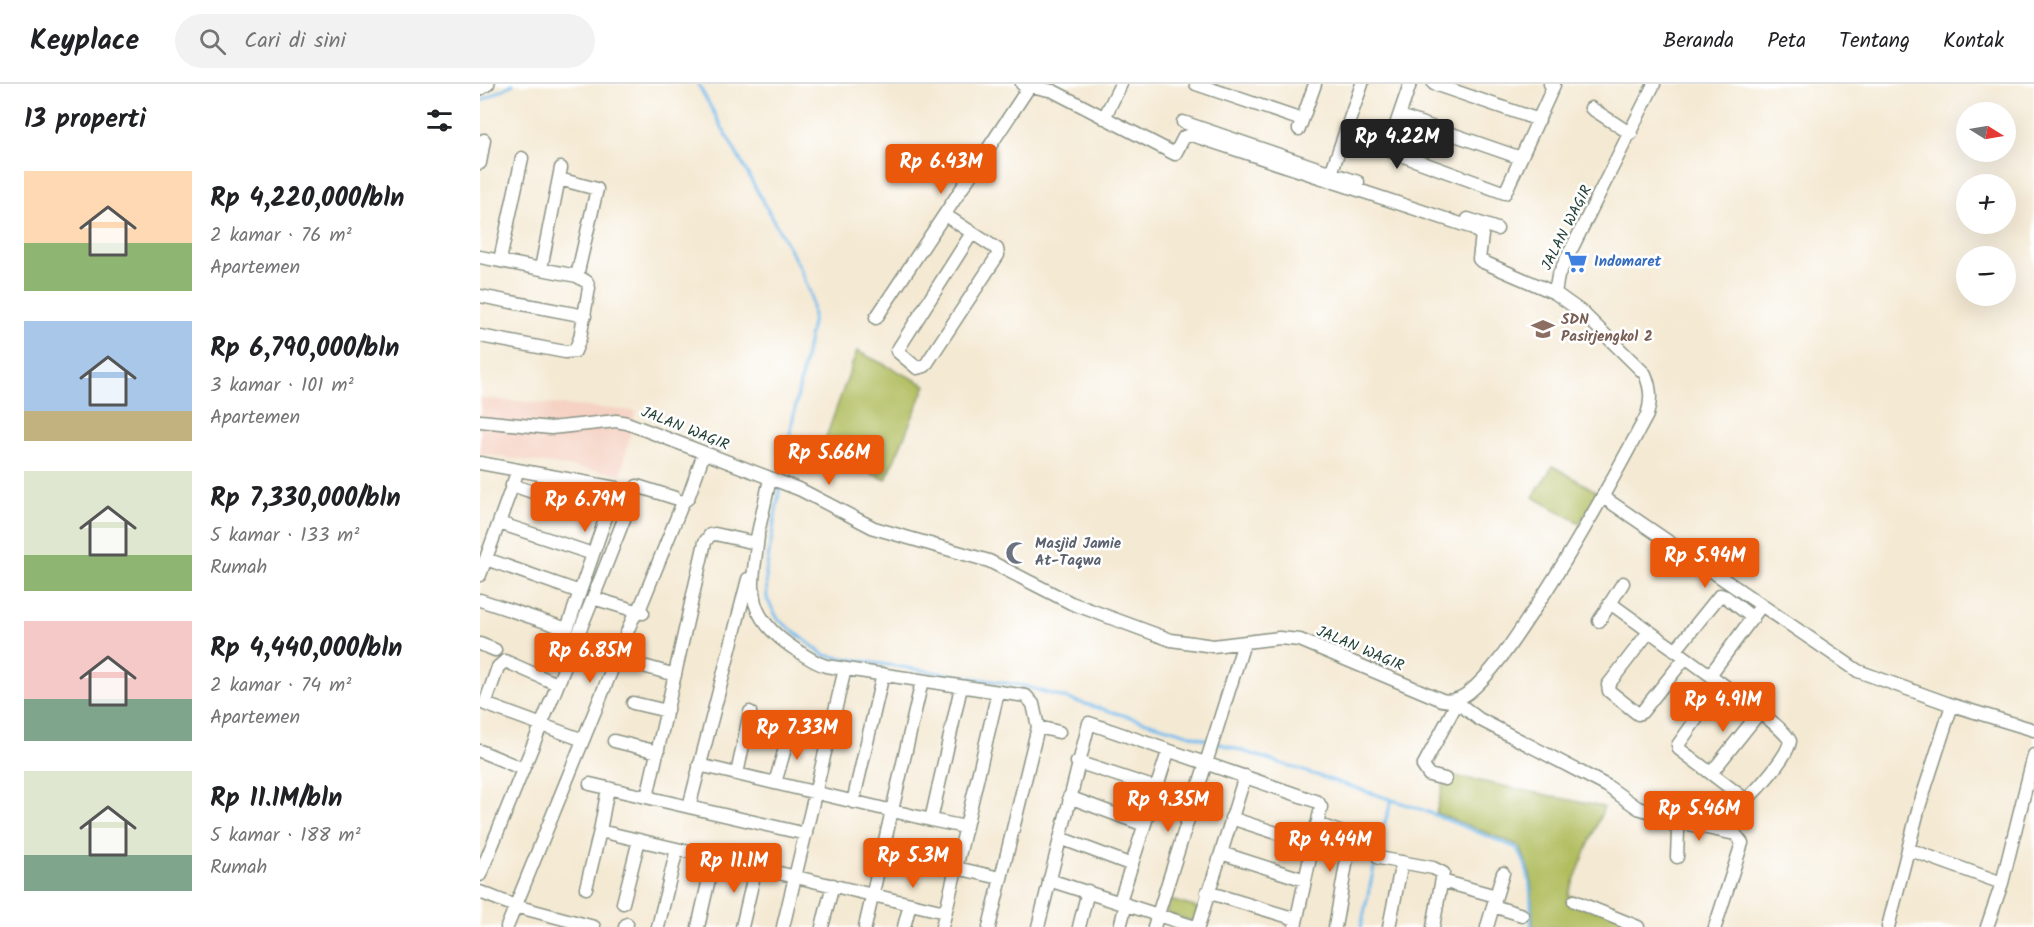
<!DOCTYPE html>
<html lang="id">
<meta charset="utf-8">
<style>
body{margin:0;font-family:Kalam,sans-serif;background:#f2f2f2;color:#202124;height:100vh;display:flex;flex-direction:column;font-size:22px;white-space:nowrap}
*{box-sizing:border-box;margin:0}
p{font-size:20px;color:#757577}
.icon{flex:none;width:33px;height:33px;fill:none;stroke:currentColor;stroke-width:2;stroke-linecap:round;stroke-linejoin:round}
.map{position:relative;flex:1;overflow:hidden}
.side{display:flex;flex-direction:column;background:#fff;width:480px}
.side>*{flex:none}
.needle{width:39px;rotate:101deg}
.tools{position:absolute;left:1476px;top:18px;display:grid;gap:12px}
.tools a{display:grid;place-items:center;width:60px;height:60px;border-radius:50%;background:#fff;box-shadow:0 6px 24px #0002;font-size:30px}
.price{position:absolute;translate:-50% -51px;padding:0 14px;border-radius:6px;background:#ea580c;color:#fff;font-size:20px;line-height:39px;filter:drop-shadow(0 2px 3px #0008)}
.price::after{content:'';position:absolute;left:50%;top:36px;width:18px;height:14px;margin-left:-9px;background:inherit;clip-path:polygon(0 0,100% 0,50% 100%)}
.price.active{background:#222;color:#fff}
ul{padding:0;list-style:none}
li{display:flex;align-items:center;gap:18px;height:150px;padding:0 24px}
li span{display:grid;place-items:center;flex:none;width:168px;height:120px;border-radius:0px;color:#555}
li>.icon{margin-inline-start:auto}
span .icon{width:72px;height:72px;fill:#fffc;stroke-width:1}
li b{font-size:26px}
h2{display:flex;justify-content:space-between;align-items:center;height:72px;padding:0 24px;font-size:26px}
header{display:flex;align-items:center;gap:36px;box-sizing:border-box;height:84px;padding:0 30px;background:#fff;border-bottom:2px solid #e0e0e0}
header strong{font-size:28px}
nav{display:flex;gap:33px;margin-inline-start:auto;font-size:21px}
.search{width:420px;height:54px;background:#f2f2f2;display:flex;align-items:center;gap:15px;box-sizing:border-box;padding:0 21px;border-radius:33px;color:#757577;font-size:22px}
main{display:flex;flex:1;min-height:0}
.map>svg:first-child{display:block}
</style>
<header>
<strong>Keyplace</strong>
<div class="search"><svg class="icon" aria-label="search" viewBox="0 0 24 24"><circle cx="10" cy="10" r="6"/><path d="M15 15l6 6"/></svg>Cari di sini</div>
<nav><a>Beranda</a><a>Peta</a><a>Tentang</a><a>Kontak</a></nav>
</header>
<main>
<section class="side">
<h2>13 properti<svg class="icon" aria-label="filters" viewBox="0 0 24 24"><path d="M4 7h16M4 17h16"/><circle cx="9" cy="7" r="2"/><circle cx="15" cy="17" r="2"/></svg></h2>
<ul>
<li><span style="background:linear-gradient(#ffd9b3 60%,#8fb573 0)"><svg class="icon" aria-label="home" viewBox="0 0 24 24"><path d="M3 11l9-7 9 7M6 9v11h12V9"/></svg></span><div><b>Rp 4,220,000/bln</b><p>2 kamar · 76 m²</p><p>Apartemen</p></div></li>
<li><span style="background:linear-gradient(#a9c7e8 75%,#c2b280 0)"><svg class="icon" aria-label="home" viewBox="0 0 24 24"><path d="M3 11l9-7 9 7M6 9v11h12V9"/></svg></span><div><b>Rp 6,790,000/bln</b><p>3 kamar · 101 m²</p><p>Apartemen</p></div></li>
<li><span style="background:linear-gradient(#dfe7d0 70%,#8fb573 0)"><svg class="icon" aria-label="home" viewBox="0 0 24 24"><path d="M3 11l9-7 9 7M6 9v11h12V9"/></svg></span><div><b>Rp 7,330,000/bln</b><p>5 kamar · 133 m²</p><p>Rumah</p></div></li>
<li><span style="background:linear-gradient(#f6c9c9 65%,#7fa58c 0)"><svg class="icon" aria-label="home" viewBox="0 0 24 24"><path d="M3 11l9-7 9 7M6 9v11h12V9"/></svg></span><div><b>Rp 4,440,000/bln</b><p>2 kamar · 74 m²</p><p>Apartemen</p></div></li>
<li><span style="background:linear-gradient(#dfe7d0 70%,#7fa58c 0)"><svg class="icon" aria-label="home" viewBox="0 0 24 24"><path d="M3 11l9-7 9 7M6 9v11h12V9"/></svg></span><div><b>Rp 11.1M/bln</b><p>5 kamar · 188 m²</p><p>Rumah</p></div></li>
</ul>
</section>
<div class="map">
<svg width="1554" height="843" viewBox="0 0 1554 843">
<rect width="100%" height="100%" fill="#fff"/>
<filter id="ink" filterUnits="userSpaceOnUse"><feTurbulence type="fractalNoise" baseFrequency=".0167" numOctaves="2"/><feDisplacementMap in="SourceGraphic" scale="12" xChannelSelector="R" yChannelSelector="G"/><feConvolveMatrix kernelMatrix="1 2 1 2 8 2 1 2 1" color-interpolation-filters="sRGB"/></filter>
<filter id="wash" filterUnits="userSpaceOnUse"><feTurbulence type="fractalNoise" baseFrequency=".008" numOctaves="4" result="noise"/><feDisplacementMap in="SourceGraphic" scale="24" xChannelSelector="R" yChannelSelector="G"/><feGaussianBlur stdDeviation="1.35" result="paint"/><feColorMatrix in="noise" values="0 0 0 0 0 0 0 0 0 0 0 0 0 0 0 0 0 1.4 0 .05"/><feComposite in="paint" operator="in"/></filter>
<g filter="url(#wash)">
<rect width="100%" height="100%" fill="#f4e9d3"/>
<path fill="#f5d2c3" d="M0,314L156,327L141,390L0,370Z"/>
<path fill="#b1bd5f" stroke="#687d4a" stroke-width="1.5" d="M377,267L446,301L406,396L341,367Z
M1073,382L1119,409L1100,439L1053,413Z
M966,690L1124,723L1088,811L1169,843H1053L1051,793L1040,762L956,729Z
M690,816L718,824L715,838L686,829Z"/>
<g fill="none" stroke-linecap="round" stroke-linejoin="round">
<path stroke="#77bdee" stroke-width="3" d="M218,0L320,184L331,211L333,234L301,395
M0,18L33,0
M300,402L286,488L287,515L298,535L344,571L544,602L728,656
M735,658L940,725L1037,764C1053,789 1051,814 1051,843
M881,843L902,747L912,716"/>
</g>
</g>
<g filter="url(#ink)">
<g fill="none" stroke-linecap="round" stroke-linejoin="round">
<g stroke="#8a9384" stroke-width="15">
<path id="minor" d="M542,0L573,7L695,70L704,53L712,51L990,143L1002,151L999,175L1001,177L1075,209
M716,0L822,36
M930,0L909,61L910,67L1025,109L1074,1L1070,0
M954,0L1059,36
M0,5L8,0
M1111,24L1151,50
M920,32L1041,74
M624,34L641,0
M703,38L878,98
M819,45L835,0
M0,79L4,56
M79,95L117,105L97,192
M849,95L882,0
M465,131L517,165L518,171L445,282L437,284L417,267L492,149
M988,135L1017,145
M0,173L97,192L107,198L109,204L100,254L95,267L85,268L0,252
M20,176L42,74
M61,184L81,84
M0,212L105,232
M396,234L549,3
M0,337L71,344L136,337L147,339L321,406L394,444L509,477L591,519L691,556L733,562L799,554L820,556L962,616C971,618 980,615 988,609C1013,589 1033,557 1051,530C1094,466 1131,399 1167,331C1172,316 1171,304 1165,290L1103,229L1075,209L1078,192L1174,0
M0,379L136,404L87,545L0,516
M32,401L126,433
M1123,413L1378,587L1472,621L1439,723L1408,843
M19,439L113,470
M278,452C273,502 261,526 309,561C321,569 332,578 346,582L546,612L553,620L558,643L509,843
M276,458L290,395
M6,475L100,508
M0,491L38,386
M1130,519L1230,591
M163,529L113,514L157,402L195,414
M1119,537L1143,499
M1168,549L1128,601L1129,607L1158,630L1162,628L1205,574
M0,560L15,566
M1195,567L1240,511L1246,513L1273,534
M167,583L195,591
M77,600L25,577L18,583L5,620L103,656
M1241,600L1198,661L1199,665L1266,716C1278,705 1308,672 1310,657C1301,640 1248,605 1230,591L1281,522
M481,603L451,736L485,743
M974,616L999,635L1127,702L1158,724L1190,734L1198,747L1197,773
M153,619L187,627
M1472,621L1554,646
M558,643L579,648
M134,657L178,668
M0,667L43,685
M597,678L676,704
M219,681L451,736
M1232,688L1279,629
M257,690L270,628
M965,695L949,691L943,682L977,619
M295,699L310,647
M110,700L209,723L268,495
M128,704L120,747L465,828
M167,713L225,458L230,451L235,450L276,459
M589,713L664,741
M373,718L403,590
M209,723L326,750
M751,734L833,761
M1194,737L1255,750L1262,759L1235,843
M837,740L871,752L855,843
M580,754L652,781
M1428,765L1522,799
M403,767L520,794
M741,769L825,796
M899,774L953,784L963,789L953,843
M0,791L113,514
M569,796L715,843
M962,797L1016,812L1007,843
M106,804L120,747
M0,808L35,822L114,843
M727,808L816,835
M1016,812L1023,789
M640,817L688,668
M1094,817L1158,843
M143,819L159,756
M1013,822L1042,831
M27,843L152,536L160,524L203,418L208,414L224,369
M145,843L147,840
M178,843L197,765
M218,843L234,773
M262,843L276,783
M303,843L365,585
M342,843L353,801
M385,843L442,597
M424,843L430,820
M462,843L518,608
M558,843L609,639L838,718L841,723L815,843
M599,843L608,807
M640,843L646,820
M674,843L764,559
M718,843L765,692
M909,843L922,778
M1507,843L1522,799L1554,671"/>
</g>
<use href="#minor" stroke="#fff" stroke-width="12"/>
</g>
</g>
<defs>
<g id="supermarket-bare" transform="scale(1.8)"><path d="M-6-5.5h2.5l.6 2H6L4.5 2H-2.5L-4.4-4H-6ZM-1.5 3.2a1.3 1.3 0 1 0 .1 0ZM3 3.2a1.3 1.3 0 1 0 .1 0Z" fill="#3f7fe0" stroke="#fff" stroke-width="2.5" paint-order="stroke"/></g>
<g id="school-bare" transform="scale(1.8)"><path d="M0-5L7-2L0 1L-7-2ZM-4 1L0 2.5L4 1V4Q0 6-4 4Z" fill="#8d6e63" stroke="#fff" stroke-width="2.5" paint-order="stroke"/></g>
<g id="mosque-bare" transform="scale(1.8)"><path d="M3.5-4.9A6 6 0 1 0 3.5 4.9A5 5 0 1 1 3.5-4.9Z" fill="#6b7280" stroke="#fff" stroke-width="2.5" paint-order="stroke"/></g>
</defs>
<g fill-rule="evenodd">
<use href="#supermarket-bare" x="1096" y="178"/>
<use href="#school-bare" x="1063" y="245"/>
<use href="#mosque-bare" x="537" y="469"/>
</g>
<g text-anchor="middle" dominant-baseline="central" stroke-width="5" stroke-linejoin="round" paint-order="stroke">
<g font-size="15" fill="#1f3d34" stroke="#fff">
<text transform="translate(1087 144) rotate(-63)">JALAN WAGIR</text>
<text transform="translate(205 345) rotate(22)">JALAN WAGIR</text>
<text transform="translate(880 565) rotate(23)">JALAN WAGIR</text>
</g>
<g font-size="15" font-weight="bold" fill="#366cbe" stroke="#fff" text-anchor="start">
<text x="1114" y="178">Indomaret</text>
</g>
<g font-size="15" font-weight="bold" fill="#785e54" stroke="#fff" text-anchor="start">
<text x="1081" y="236">SDN<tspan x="1081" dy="17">Pasirjengkol 2</tspan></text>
</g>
<g font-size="15" font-weight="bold" fill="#5b616d" stroke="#fff" text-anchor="start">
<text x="555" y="460">Masjid Jamie<tspan x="555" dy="17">At-Taqwa</tspan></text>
</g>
</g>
</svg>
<div class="tools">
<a><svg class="needle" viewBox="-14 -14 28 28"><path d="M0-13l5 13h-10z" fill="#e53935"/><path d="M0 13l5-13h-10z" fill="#757577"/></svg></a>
<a>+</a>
<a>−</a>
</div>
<b class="price active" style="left:917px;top:86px">Rp 4.22M</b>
<b class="price" style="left:461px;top:111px">Rp 6.43M</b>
<b class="price" style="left:349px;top:402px">Rp 5.66M</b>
<b class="price" style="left:105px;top:449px">Rp 6.79M</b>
<b class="price" style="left:1225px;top:505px">Rp 5.94M</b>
<b class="price" style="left:110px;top:600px">Rp 6.85M</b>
<b class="price" style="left:1243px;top:649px">Rp 4.91M</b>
<b class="price" style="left:317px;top:677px">Rp 7.33M</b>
<b class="price" style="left:688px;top:749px">Rp 9.35M</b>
<b class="price" style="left:1219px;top:758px">Rp 5.46M</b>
<b class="price" style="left:850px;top:789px">Rp 4.44M</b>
<b class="price" style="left:433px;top:805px">Rp 5.3M</b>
<b class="price" style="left:254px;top:810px">Rp 11.1M</b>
</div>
</main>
